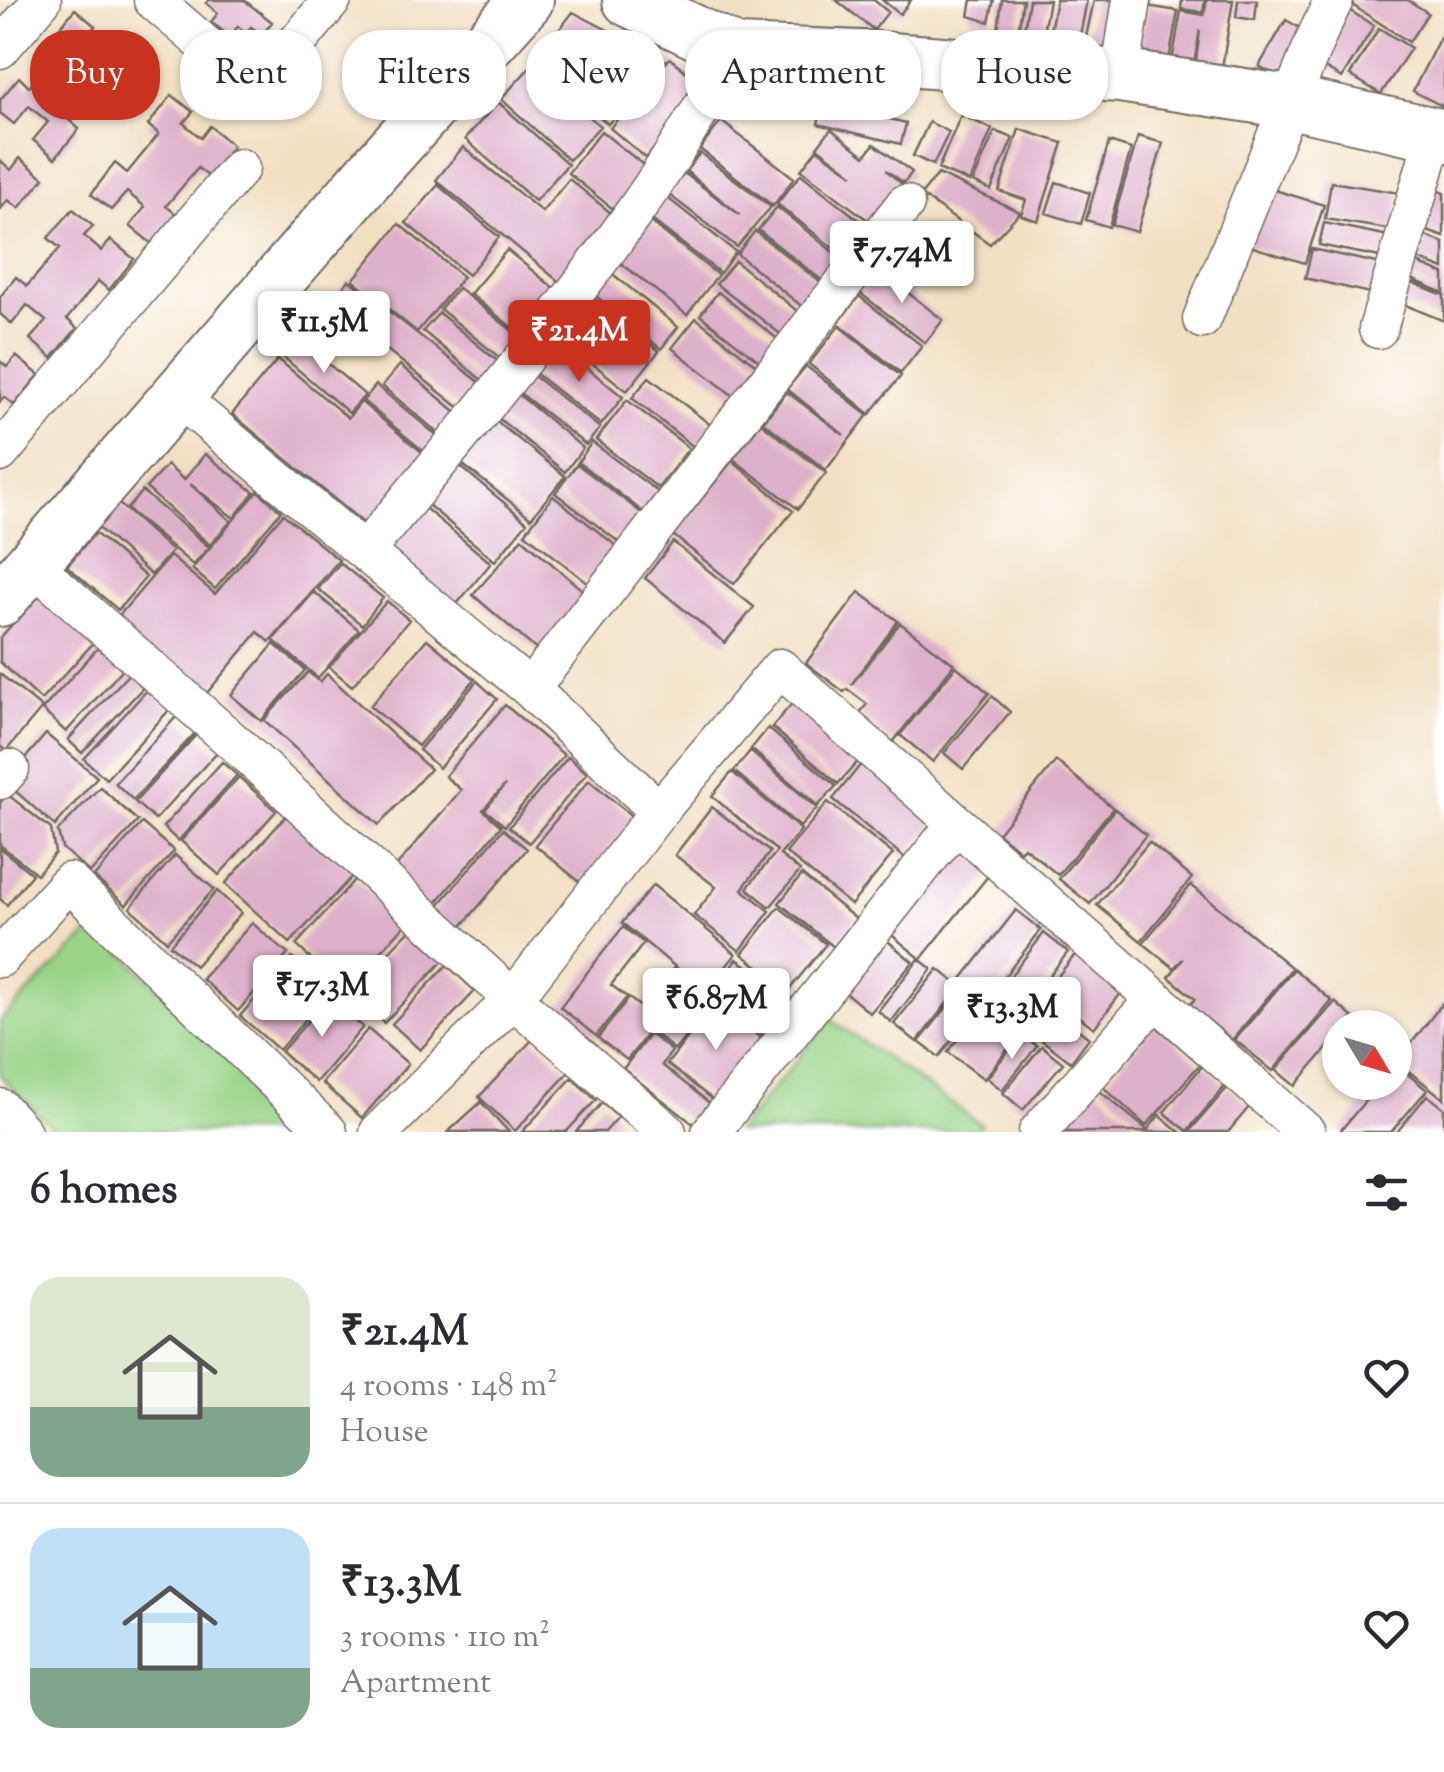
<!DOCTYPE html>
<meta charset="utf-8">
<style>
body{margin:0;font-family:"Sorts Mill Goudy",serif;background:#f2f2f3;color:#2b2b33;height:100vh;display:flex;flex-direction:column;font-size:38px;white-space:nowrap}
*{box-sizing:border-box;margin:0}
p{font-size:32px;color:#7c7c81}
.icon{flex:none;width:55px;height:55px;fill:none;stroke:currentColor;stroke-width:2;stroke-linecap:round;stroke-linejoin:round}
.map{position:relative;height:1132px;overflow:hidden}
.side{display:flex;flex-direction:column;background:#fff;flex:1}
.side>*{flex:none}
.top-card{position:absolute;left:30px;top:30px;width:1385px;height:90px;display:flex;gap:20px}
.needle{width:65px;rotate:128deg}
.tools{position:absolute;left:1322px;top:1010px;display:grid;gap:20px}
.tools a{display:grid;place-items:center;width:90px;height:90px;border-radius:50%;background:#fff;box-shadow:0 2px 8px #0004;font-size:50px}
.price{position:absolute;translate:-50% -85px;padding:0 22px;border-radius:10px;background:#fff;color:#222;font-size:32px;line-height:65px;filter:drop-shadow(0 2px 5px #0008)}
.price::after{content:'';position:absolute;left:50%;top:60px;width:30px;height:22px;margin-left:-15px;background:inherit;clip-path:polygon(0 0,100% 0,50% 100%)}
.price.on{background:#c8321e;color:#fff}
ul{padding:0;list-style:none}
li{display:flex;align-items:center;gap:30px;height:250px;padding:0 30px}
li+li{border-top:2px solid #e1e1e2}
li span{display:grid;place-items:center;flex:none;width:280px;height:200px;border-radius:30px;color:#555}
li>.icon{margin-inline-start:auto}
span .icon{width:120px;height:120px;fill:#fffc;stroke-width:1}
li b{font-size:42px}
h2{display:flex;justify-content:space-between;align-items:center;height:120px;padding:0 30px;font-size:42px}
.chip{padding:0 35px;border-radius:40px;background:#fff;box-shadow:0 2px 8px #0004;font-size:35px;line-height:90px}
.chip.on{background:#c8321e;color:#fff}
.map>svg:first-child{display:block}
</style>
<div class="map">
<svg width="1444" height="1132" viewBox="0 0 1444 1132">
<rect width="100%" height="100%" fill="#fff"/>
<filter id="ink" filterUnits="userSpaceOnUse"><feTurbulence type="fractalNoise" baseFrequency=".01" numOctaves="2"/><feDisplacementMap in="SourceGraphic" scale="20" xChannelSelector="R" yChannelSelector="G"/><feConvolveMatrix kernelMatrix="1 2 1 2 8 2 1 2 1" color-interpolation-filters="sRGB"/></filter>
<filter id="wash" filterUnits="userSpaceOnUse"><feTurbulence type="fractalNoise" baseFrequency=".0048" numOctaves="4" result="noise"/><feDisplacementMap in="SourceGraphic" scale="40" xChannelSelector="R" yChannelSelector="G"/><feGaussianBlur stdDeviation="2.25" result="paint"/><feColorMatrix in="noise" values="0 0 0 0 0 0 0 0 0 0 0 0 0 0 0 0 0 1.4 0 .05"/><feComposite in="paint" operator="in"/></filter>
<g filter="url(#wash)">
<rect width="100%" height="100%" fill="#f2e0c3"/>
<path fill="#99d487" stroke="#628059" stroke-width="2.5" d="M96,926L294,1127L289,1132H56L0,1076V1021Z
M831,1020L982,1125L976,1132H736Z"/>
<g id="blocks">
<path fill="#deb1ca" d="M209,0H244L272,22L262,35L251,27L246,33L238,26L230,37L211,22L218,13L206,3Z
M836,0H874L888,12L874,30Z
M882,0H911L900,14Z
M972,0H994L989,22L969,16Z
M1002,0H1023L1018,32L998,30Z
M1029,0H1049L1041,44L1022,41Z
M1056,0H1087L1078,46L1048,41Z
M1094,0H1120L1113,58L1083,51Z
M1182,0H1205L1203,12L1181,9Z
M1207,0H1233L1220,80L1194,76L1200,30L1192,75L1170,72L1181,11L1204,15Z
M1238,0H1257L1255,20L1236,17Z
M1351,0H1408L1428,13L1409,42L1349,3Z
M1147,6L1178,11L1167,71L1137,66Z
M75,9L95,26L87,37L104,51L113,41L136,60L111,90L101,81L69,120L79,129L55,158L33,140L48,122L29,106L14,124L0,113V100L19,77L29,87L62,48L50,39Z
M1349,10L1374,26L1342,78L1316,63Z
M573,12L665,60L608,124L535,61Z
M1286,20L1314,36L1287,82L1259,66Z
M1379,28L1411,48L1381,94L1350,75Z
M1440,37L1444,39V107L1413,91Z
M670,58L706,88L646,158L610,128Z
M532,65L600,126L569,160L501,99Z
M172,95L193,112L183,123L201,138L210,126L233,146L208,176L198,168L166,206L176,214L152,244L130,226L145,207L127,192L111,210L91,194L115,163L127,173L159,134L148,125Z
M498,102L568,164L535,201L465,139Z
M823,102L906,123L901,144L818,124Z
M961,115L992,129L970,182L938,169Z
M721,121L794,178L773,206L700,149Z
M929,122L949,132L933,165L913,156Z
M831,129L865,156L874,144L912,172L904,183L886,170L903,185L873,224L801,170L817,149L854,175L817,147Z
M1019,129L1063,143L1038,221L1021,215L1026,200L999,191Z
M601,131L652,172L618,213L568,173Z
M995,131L1013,138L991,190L973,182Z
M1138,136L1163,143L1137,232L1112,225Z
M1109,142L1131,149L1109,227L1086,220Z
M463,147L542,212L569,179L617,218L563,285L436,180Z
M700,153L771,207L737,247L668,194L684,173L740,215L686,171Z
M20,158L44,178L19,208L8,200L0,210V160L11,170Z
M801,174L869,228L846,258L777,204Z
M938,174L1020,212L990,244L921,195Z
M1056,182L1090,193L1081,224L1046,213Z
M1331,182L1400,193L1394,230L1325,219Z
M438,185L499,237L468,275L406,223Z
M1265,187L1324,205L1305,263L1246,245Z
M1431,188L1444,193V237L1416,227Z
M665,196L736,252L720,273L648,217Z
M777,207L847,263L829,286L758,230Z
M73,209L93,226L84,236L101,251L111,240L134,259L109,290L98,281L67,319L77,328L52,358L30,339L46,321L27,305L12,324L0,314V297L16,277L27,286L60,248L48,238Z
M648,220L718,275L687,315L617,260Z
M1324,223L1389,236L1385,258L1319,245Z
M399,224L463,277L417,332L353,280Z
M755,231L824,285L805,309L737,254Z
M1415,232L1444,243V269L1407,255Z
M1312,249L1381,264L1374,294L1305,278Z
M507,250L560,293L524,337L470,294Z
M1410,260L1444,274V293L1404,276Z
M735,261L801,314L783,336L716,284Z
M879,270L943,320L925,343L860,293Z
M609,271L678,327L661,349L592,293Z
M349,280L487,388L467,414L330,304Z
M1406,280L1444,295V321L1398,302Z
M458,288L524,340L506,363L440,309Z
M718,292L780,341L763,364L700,315Z
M589,295L659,351L627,391L557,335Z
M859,296L922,346L901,373L838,323Z
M439,313L506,368L490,387L423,331Z
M696,318L760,368L736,398L672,348Z
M839,326L901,376L870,414L809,364Z
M298,338L365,395L349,413L282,356Z
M558,344L623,397L601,425L535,373Z
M16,356L39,375L14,405L4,397L0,402V361L7,367Z
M278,359L348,418L361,402L429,458L367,526L232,414Z
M400,365L467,421L449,442L382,386Z
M806,366L868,415L826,470L763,422L787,392L844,435L787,389Z
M534,376L600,428L586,445L520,393Z
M649,377L712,426L695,448L632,398Z
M376,385L446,443L433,459L363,401Z
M518,394L583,448L565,472L498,418Z
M627,400L689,448L658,488L596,440Z
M496,421L565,476L531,518L462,464Z
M761,423L826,473L798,509L733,459Z
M592,442L658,492L643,512L578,462Z
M205,454L254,492L234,518L190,484L231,521L210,545L146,488L167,465L184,480Z
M454,461L527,522L495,561L422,500Z
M732,461L793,511L734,584L673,535Z
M577,464L643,514L620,543L555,493Z
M142,491L209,547L193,565L127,509Z
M258,491L281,511L215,589L192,569Z
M553,496L619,548L590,585L525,533Z
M117,502L172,551L151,575L96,526Z
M420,504L491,563L451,611L380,552Z
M283,514L339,560L270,642L258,632L201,700L111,625L170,556L215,594Z
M95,533L146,577L118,610L67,566Z
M522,538L588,595L539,652L473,595Z
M673,542L754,607L725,643L645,578Z
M340,563L383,598L362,625L318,589Z
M42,591L96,640L41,700L0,662V638Z
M314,592L359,630L318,678L273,640Z
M859,592L898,621L851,685L900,623L954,664L893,742L859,714L867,704L847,689L844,692L806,663Z
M387,601L409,620L352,686L329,667Z
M427,639L475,679L418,746L370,706Z
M105,640L129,662L66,732L42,710Z
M274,644L305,670L261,721L231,695Z
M956,666L989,693L933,762L900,735Z
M134,668L149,681L82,753L68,740Z
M308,672L320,682L327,674L430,769L379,825L264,720Z
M0,674L42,708L6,751L0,746Z
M477,681L497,699L439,768L419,750Z
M149,688L171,708L106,779L84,759Z
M992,696L1010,712L963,769L944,753Z
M795,700L861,758L838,784L772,727Z
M505,705L564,755L505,826L485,810L505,785L483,810L501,826L430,910L389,875L461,790L445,776Z
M177,716L195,733L133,800L115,783Z
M768,728L836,786L818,806L751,749Z
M46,734L97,777L55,826L5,782Z
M197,734L217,752L155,820L135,802Z
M750,751L817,808L800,827L734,771Z
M568,757L587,773L529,843L509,827Z
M1056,761L1113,808L1058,875L1024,847L1020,851L998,833Z
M222,762L237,775L178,841L163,827Z
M862,763L934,822L905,858L833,799Z
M732,772L801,830L780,855L800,871L770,907L747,888L777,851L712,796Z
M239,777L276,811L219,875L181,841Z
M589,780L634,818L581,883L535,845Z
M100,787L138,821L90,873L62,848L58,831Z
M7,794L51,829L55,853L37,874L0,845V803Z
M828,802L893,854L851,905L786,853Z
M712,807L770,852L742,889L770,911L740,951L694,915L716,887L675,855Z
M1115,809L1146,835L1090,904L1059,879Z
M288,814L354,874L290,943L225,884Z
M142,823L174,851L126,905L94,877Z
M503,829L527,849L457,932L433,912Z
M1149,842L1192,878L1141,941L1097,905Z
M960,843L993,870L921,959L888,932Z
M0,848L32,874L7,905L0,899Z
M175,855L214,889L167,941L130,908Z
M802,875L856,919L834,947L779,903Z
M355,879L405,925L345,990L296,945Z
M653,885L736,954L706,992L622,923Z
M1191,885L1292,968L1232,1040L1190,1005L1195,999L1169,977L1183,959L1174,968L1143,943Z
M217,891L241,913L195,966L170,945Z
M779,907L826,944L789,990L742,954Z
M1016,910L1041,930L986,1000L961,980Z
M252,923L288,954L238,1011L202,979Z
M623,927L644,943L611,985L627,997L596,1036L560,1007Z
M410,930L443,961L384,1023L351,991Z
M1044,933L1068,952L1034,995L1089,1038L1071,1062L1016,1021L1029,1002L1013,1023L989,1004Z
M883,937L913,962L870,1013L841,989Z
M1078,951L1125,988L1094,1028L1046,991Z
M292,958L330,991L279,1050L240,1016Z
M737,959L794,1000L766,1038L709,996Z
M919,959L932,969L891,1022L878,1011Z
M447,965L475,991L420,1050L392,1024Z
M674,968L689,980L627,1060L598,1038L629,998L642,1008Z
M938,969L960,986L917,1042L894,1024Z
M1294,969L1332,1001L1273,1071L1235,1040Z
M690,983L713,1001L675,1050L652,1032Z
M962,988L981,1003L939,1057L919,1042Z
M328,998L363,1027L316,1082L281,1052Z
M1444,1001V1099L1397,1062Z
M1335,1002L1353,1018L1345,1028H1340V1033L1295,1086L1276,1070Z
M715,1003L765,1041L717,1103L667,1064Z
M985,1005L1021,1032L984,1079L948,1052Z
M1155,1025L1200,1064L1146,1126L1102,1086Z
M368,1029L408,1064L362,1118L322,1083Z
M650,1034L672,1051L662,1065L717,1109L701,1130L623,1069Z
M1022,1034L1037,1046L1002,1090L987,1078Z
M533,1039L569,1072L515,1131L479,1097Z
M1042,1046L1063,1063L1023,1110L1003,1093Z
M1203,1065L1226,1085L1187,1131L1164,1112Z
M1397,1065L1427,1090L1391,1132H1343L1341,1130L1381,1082H1395Z
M572,1078L596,1100L566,1132H522Z
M1090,1083L1146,1129L1143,1132H1061Z
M1228,1087L1250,1106L1228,1132H1189Z
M1427,1095L1444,1108V1127L1440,1132H1397Z
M481,1102L509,1132H448Z
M602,1103L618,1117L605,1132H576Z
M1159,1115L1180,1132H1146Z"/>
</g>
</g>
<g filter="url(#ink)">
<use href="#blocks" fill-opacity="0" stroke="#716a60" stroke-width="2.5"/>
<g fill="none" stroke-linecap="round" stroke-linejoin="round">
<g stroke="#716a60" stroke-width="41">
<path id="minor" d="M153,0L235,70L255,81L272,73L332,0
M0,49L42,0
M1120,76L1132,0
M1202,319L1318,33L1334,0
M1378,329L1435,134
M178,397L530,689L659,811
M0,453L240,168
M365,551C455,443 546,335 628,221C667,167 701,109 736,52
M32,564L237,745L513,999L667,1132
M530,689L905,204
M0,780L10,769
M0,958L69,882L328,1132
M0,1108L22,1132
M379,1132L513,999L659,811L780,668L1306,1132
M711,1132L956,824
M1038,1132L1155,999"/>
</g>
<g stroke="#716a60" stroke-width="56">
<path id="secondary" d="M629,0L736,52L863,57L1120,76L1290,102L1444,136
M0,600L375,169L527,0"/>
</g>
<use href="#minor" stroke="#fff" stroke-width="38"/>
<use href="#secondary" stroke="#fff" stroke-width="52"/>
</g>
</g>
</svg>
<div class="tools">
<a><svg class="needle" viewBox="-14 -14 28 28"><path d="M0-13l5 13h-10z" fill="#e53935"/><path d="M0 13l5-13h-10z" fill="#7c7c81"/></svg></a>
</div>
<b class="price" style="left:902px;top:306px">₹7.74M</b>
<b class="price" style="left:324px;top:376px">₹11.5M</b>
<b class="price on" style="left:579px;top:385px">₹21.4M</b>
<b class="price" style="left:322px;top:1040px">₹17.3M</b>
<b class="price" style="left:716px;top:1053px">₹6.87M</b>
<b class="price" style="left:1012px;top:1062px">₹13.3M</b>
<div class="top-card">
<a class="chip on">Buy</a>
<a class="chip">Rent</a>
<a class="chip">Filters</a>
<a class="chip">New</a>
<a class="chip">Apartment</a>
<a class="chip">House</a>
</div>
</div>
<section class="side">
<h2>6 homes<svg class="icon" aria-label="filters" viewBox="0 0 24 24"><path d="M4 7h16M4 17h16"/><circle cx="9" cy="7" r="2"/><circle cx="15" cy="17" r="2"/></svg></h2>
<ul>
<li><span style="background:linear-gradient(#dfe7d0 65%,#7fa58c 0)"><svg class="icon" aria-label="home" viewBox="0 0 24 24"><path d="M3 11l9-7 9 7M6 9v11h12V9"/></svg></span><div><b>₹21.4M</b><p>4 rooms · 148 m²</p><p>House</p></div><svg class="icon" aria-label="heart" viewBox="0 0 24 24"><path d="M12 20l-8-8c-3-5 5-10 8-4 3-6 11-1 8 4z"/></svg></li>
<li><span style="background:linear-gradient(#bfe0f5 70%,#7fa58c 0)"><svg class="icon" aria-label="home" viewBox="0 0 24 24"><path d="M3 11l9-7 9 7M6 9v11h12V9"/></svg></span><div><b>₹13.3M</b><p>3 rooms · 110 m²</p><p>Apartment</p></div><svg class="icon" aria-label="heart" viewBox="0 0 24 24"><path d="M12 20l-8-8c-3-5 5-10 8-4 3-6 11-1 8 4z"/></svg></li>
</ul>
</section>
